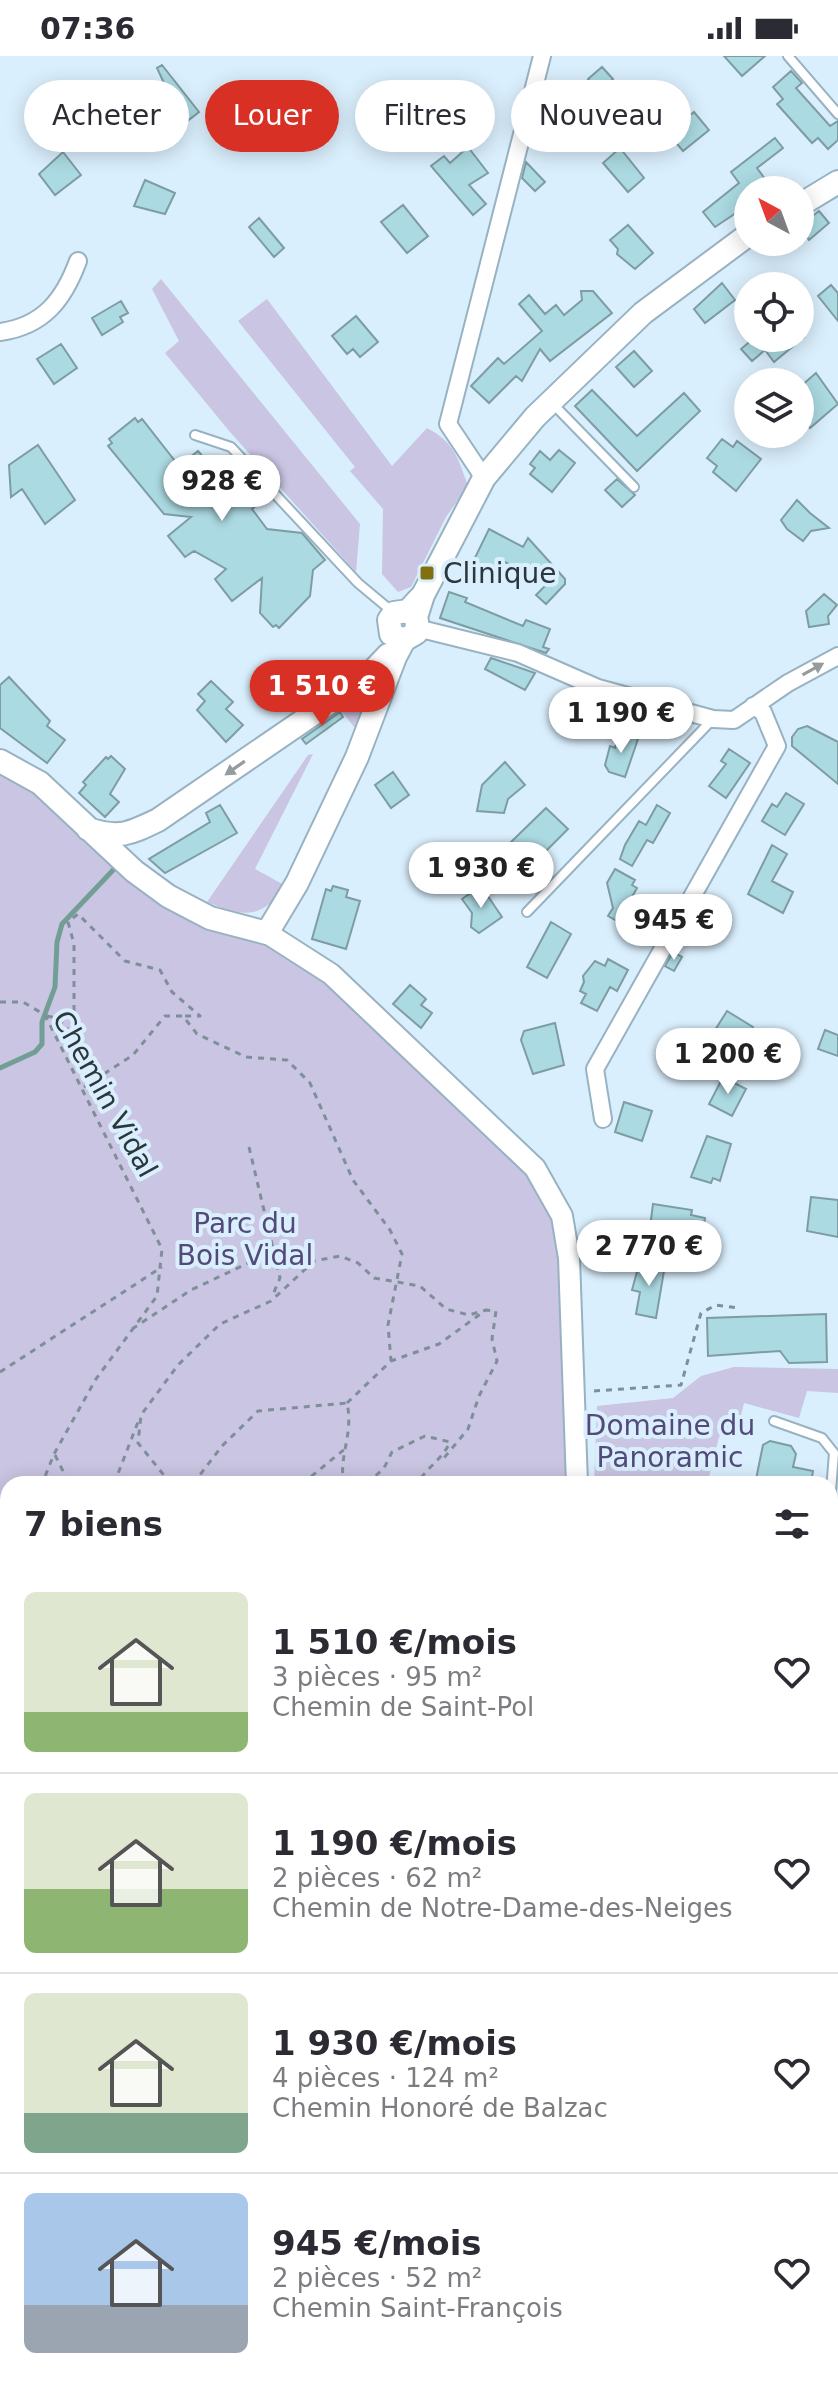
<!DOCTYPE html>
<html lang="fr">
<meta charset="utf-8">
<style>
body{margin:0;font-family:"DejaVu Sans",sans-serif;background:#f7f7f7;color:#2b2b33;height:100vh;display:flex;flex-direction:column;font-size:30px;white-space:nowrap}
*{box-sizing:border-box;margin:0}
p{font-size:26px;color:#7c7c81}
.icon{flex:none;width:44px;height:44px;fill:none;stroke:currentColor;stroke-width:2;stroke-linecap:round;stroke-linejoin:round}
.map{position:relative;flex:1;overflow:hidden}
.details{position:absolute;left:0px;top:1420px;width:838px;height:912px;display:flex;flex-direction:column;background:#fff;border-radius:24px 24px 0 0;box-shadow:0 4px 20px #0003}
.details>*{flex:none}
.top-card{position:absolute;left:24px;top:24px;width:790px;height:72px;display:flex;gap:16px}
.needle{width:52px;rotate:319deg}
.tools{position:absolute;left:734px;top:120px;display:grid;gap:16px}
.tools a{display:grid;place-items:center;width:80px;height:80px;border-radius:50%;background:#fff;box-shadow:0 4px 20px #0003;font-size:40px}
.price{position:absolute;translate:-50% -68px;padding:0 18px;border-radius:28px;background:#fff;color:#222;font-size:26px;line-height:52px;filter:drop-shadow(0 2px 4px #0008)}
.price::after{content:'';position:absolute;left:50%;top:48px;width:24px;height:18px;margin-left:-12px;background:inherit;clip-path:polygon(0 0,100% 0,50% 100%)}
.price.active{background:#d93025;color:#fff}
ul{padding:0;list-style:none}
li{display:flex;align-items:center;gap:24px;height:200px;padding:0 24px}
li+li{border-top:2px solid #e1e1e2}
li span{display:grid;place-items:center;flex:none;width:224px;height:160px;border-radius:12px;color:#555}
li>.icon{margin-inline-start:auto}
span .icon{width:96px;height:96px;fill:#fffc;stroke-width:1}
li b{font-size:34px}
h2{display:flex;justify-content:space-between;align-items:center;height:96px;padding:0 24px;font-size:34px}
.chip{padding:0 28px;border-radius:36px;background:#fff;box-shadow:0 4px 20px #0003;font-size:28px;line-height:72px}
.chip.active{background:#d93025;color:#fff}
.status{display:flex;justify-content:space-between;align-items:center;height:56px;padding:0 40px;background:#fff;direction:ltr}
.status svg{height:22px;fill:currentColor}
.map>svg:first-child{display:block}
</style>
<div class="status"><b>07:36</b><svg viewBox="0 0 49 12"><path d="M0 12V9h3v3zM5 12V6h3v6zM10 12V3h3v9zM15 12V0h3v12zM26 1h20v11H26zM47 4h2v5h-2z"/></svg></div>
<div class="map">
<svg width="838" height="2332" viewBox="0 0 838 2332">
<rect width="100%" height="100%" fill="#daeffd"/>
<path fill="#c9c5e2" d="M161,223L360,468L356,516L230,376L165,297L179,285L152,233Z
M267,243L392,410L427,372C454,386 458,402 468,430L446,461L411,531L398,536L382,518L383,453L350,415L355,411L238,265Z
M356,637L366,651L355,672L337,650Z
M313,698L255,813L286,830C261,864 243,861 207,846L308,699Z
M0,717L59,754L111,802L260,883L334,930L468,1059L534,1128L553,1161L560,1210L570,1428H8V2324H489L450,2332H0Z
M734,1311L838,1313V1337L807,1335L799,1362L744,1347L740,1363L719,1381L709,1421L697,1428H594L597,1350L673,1342L701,1320Z
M838,1470V1508L830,1503V1477Z
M830,1742L838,1749V1787L830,1792Z
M830,2008L838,2016V2332H635L610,2324H830Z"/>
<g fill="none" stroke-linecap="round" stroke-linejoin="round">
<path stroke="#739e96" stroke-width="5" d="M0,1012L35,996L42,988V966L55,931L57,886L62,868L116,811"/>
</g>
<path fill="#acdae2" stroke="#7d9da3" stroke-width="2" d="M724,0H765L742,20Z
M162,9L199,56L176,74L157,47L169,38L157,12Z
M602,11L613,23L600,35L588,23Z
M791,15L802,27L796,32L830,70L838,65V84L828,93L818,82L812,87L777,48L783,43L773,31Z
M85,26L99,45L77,61L64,43Z
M56,40L67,55L56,64L45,49Z
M694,56L709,74L683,95L668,77Z
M775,82L783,92L757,112L768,127L759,134H748V149L715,171L703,156L739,127L731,116Z
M468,91L488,117L469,129L486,148L473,159L431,110L444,100L450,107Z
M620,92L644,122L628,136L603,107Z
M63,96L81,119L55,139L39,118Z
M526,106L545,126L535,135L522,122Z
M145,124L175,137L165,158L134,150Z
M403,149L428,180L407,197L381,166Z
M819,155L829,167L809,184L800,170Z
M259,162L284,192L274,201L249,171Z
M628,169L653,197L635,213L617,198L618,193L610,184Z
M722,227L735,244L705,267L694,253Z
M831,229L838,237V265L818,240Z
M581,235H593L612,257L550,305L540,293L522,325L516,320L489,347L471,330L498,302L504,308L542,275L519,248L529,239L545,258L556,249L564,259L582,244Z
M121,245L128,257L120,261L123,266L102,279L92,262Z
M356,260L378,286L360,301L353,293L347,298L332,280Z
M754,282H803L774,306L765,294L752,305L741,293Z
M61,288L77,312L54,328L37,303Z
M634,295L652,315L634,331L616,311Z
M816,317L838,348L810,372L800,361V331Z
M592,334L637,380L684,337L700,355L637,415L575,350Z
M135,362L138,366L142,363L179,410L198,395L215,415L231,401L253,425L247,430L259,447L252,453L267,473L302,477L325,504L313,514L310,540L279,572L276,569L273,571L260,557L262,522L232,545L215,523L226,513L194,495L185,501L168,480L191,461L164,458L108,390L112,387L109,383Z
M722,383L733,391L737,385L761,403L736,435L713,416L717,410L707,402Z
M38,389L75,444L45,468L22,433L11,441L9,409Z
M559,394L575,407L552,436L530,418L535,412L530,408L540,395L550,404Z
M617,423L635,439L622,451L605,434Z
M797,444L810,457L829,472L811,475L803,485L787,473L781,464Z
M489,473L523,491L528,482L565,523V528L546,548L536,539L547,528L499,503L488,524L469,514Z
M449,536L467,542L465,546L523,570L526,564L550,573L543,591L549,593L546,597L440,562Z
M824,538L837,549L828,560L829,568L809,571L806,555Z
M491,602L535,617L525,634L485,613Z
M9,621L50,665L47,670L65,684L47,707L0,672V629Z
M211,625L233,646L226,653L243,669L226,686L197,654L205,645L198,638Z
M340,656L343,661L306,688L302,683Z
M807,670L838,686V728L792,690V681L798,673Z
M619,678L638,683L625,721L609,716L605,709L610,690L615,692Z
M729,693L750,707L726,742L709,730L726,708L721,705Z
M111,700L125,713L110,738L119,746L105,761L79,737L86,729L83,726L106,701L108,703Z
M505,706L525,729L508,743L504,757L477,755L482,729Z
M393,716L409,739L391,752L375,729Z
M786,737L804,748L785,779L762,765L772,748L777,751Z
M220,749L237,777L165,817L149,803L210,766L206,757Z
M657,749L670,757L653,787L647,784L632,810L620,803L625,789L639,765L646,769Z
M546,752L568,773L532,809L510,787Z
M772,789L787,798L772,825L793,836L783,857L748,838Z
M615,813L635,824L632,829L637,832L629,846L636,850L624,869L608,860L613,852L607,827Z
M333,830L348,834L346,841L360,845L346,893L312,883L326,833L331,835Z
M481,830L502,861L479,877L471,871L472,857L462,843Z
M551,866L571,878L547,922L527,911Z
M673,896L682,901L674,915L665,910Z
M608,903L628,914L617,935L610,931L597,955L581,947L586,938L580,935L584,926L583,920L595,905L605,910Z
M410,929L426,943L421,949L432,957L421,972L393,948Z
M727,955L753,971L737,998L710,982Z
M555,967L564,1009L533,1018L521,984L524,975Z
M825,974L838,979V1000L818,993Z
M723,1021L746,1033L732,1060L709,1048Z
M624,1046L652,1055L642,1085L615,1076Z
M707,1080L731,1088L720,1125L713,1122L711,1127L691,1121Z
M811,1141L838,1144V1181L807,1175Z
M653,1148L692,1154L691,1159L705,1162L701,1188L685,1186L686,1177L650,1171Z
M640,1205L665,1209L656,1262L636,1258L640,1236L632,1234Z
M826,1258L827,1306L789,1307L780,1295L708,1300L707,1262Z
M770,1385L791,1390L796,1398L793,1411L813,1415L811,1428H755L763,1389Z"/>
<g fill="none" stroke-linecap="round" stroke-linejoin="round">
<g stroke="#98b2c2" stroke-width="12">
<path id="service" d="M788,0L838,58
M553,348L634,431
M195,379L231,391L358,527L394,557
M527,856L713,663
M774,1365L822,1382L834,1397L830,1447
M830,1526L838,1548"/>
</g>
<g stroke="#98b2c2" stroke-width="20">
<path id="minor" d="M0,276C44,270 64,243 78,205
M484,422L448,368L542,0
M417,572L518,597L598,632L713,663L734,664L788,627L838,600
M603,1063L595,1013L777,690L763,656L753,650
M830,1576L838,1566
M830,1730L838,1739
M830,1804L838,1802
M830,1820L838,1828"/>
</g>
<g stroke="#98b2c2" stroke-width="24">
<path id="tertiary" d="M267,877L331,918L535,1112L562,1160L569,1202L577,1428
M830,1994L838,2003"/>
</g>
<g stroke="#98b2c2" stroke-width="26">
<path id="secondary" d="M800,149L838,126
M416,561L423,539L484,422L535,361L643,257L748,179
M404,584L391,578L389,564L394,557L408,555L420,542
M0,705L40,727L134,815L168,840L210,862L267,877L297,827L357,701L395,601L404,584L416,577L417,565L411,556
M88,773C119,783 129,778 158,764L367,621L388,599"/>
</g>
<path stroke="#7f8f99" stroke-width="3" stroke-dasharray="6 6" stroke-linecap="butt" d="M0,946H23L45,959L162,1193L157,1240L96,1323L54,1398L42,1428
M47,960L57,962L74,980V888L68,866L78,858L125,905L160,914L172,936L200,960H183
M84,1031L133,999L165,960H183L197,978L246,1001L287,1004L310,1027L353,1124L390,1174L402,1198L388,1269L391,1305
M249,1091L280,1222L272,1241
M132,1273L191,1234L276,1194
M0,1316L162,1211
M594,1335L681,1329L701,1257L716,1249L739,1252
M347,1347L391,1305L439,1288L486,1254L496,1255L492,1283L497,1305L479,1340L468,1373L444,1402
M55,1399L66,1421L65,1428
M114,1428L138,1366
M171,1428L138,1387L141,1359L178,1309L220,1268L271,1245L314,1205L340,1200L358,1207L374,1222L420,1230L446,1253L469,1259L486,1254
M193,1428L222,1390L258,1355L347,1347C354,1378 338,1401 344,1428
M302,1428L346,1392
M367,1428L384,1412L392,1396L425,1380L450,1386C442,1404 427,1411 417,1428
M0,1521L3,1526L0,1532
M3,1526L8,1518
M0,1587L8,1593
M0,1634L8,1617
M0,1794L8,1872L4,1924L8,1950
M830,1969L835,1976
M8,2096V2110
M830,2127L838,2130
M830,2170L838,2165
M68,2324L73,2332
M732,2324L748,2332
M87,2332L95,2324"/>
<use href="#service" stroke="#fff" stroke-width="8"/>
<use href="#minor" stroke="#fff" stroke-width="16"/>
<use href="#tertiary" stroke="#fff" stroke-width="20"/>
<use href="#secondary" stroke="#fff" stroke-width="22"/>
</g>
<defs><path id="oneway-solid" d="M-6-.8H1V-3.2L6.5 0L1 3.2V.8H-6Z" transform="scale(2)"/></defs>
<g fill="#969b9e">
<use href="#oneway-solid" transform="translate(813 613) rotate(-29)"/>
<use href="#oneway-solid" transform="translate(235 712) rotate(145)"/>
</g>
<rect fill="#81700f" stroke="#daeffd" stroke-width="3" x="419" y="509" width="16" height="16" rx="4"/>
<g text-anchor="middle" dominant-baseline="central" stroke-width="8" stroke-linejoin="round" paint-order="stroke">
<g font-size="28" fill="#2c373d" stroke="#daeffd" text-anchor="start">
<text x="443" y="517">Clinique</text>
</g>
<g font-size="28" fill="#2c373d" stroke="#daeffd">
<text transform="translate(105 1038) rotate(61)">Chemin Vidal</text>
</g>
<g font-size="28" fill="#544a7a" stroke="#daeffd">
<text x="245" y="1167">Parc du<tspan x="245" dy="32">Bois Vidal</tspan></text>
<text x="670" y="1369">Domaine du<tspan x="670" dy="32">Panoramic</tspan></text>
</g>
</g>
</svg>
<div class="tools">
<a><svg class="needle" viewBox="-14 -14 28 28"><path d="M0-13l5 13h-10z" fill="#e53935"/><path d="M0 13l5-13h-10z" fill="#7c7c81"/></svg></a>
<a><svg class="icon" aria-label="locate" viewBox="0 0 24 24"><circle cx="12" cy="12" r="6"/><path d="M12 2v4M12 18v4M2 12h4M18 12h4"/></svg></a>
<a><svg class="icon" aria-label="layers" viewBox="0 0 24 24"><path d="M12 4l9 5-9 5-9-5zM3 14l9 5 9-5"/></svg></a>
</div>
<b class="price" style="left:222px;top:467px">928 €</b>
<b class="price active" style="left:322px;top:672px">1 510 €</b>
<b class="price" style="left:621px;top:699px">1 190 €</b>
<b class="price" style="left:481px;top:854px">1 930 €</b>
<b class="price" style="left:674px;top:906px">945 €</b>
<b class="price" style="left:728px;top:1040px">1 200 €</b>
<b class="price" style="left:649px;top:1232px">2 770 €</b>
<div class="top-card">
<a class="chip">Acheter</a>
<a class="chip active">Louer</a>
<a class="chip">Filtres</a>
<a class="chip">Nouveau</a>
</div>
<section class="details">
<h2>7 biens<svg class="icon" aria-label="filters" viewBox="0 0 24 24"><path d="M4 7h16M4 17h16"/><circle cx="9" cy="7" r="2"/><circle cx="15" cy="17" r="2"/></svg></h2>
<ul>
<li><span style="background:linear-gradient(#dfe7d0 75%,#8fb573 0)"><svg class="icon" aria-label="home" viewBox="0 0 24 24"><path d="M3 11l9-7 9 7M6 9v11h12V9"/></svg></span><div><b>1 510 €/mois</b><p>3 pièces · 95 m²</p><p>Chemin de Saint-Pol</p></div><svg class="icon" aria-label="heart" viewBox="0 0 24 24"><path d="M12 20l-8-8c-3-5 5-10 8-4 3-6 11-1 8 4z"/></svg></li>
<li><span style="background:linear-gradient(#dfe7d0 60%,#8fb573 0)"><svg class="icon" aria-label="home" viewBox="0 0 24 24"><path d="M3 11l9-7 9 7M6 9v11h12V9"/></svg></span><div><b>1 190 €/mois</b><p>2 pièces · 62 m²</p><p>Chemin de Notre-Dame-des-Neiges</p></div><svg class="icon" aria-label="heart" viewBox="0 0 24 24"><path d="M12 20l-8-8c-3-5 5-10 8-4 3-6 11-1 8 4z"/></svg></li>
<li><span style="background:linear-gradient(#dfe7d0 75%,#7fa58c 0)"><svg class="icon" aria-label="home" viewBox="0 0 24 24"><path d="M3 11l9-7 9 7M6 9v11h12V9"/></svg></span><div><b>1 930 €/mois</b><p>4 pièces · 124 m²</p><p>Chemin Honoré de Balzac</p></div><svg class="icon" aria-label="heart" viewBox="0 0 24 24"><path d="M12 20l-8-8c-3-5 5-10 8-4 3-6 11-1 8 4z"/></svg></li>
<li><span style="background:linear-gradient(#a9c7e8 70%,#9aa5b1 0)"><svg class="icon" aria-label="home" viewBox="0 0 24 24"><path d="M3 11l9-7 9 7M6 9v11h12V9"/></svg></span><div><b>945 €/mois</b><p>2 pièces · 52 m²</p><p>Chemin Saint-François</p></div><svg class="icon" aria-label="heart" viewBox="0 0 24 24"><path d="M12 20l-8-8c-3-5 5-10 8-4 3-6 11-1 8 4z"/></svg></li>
</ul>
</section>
</div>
